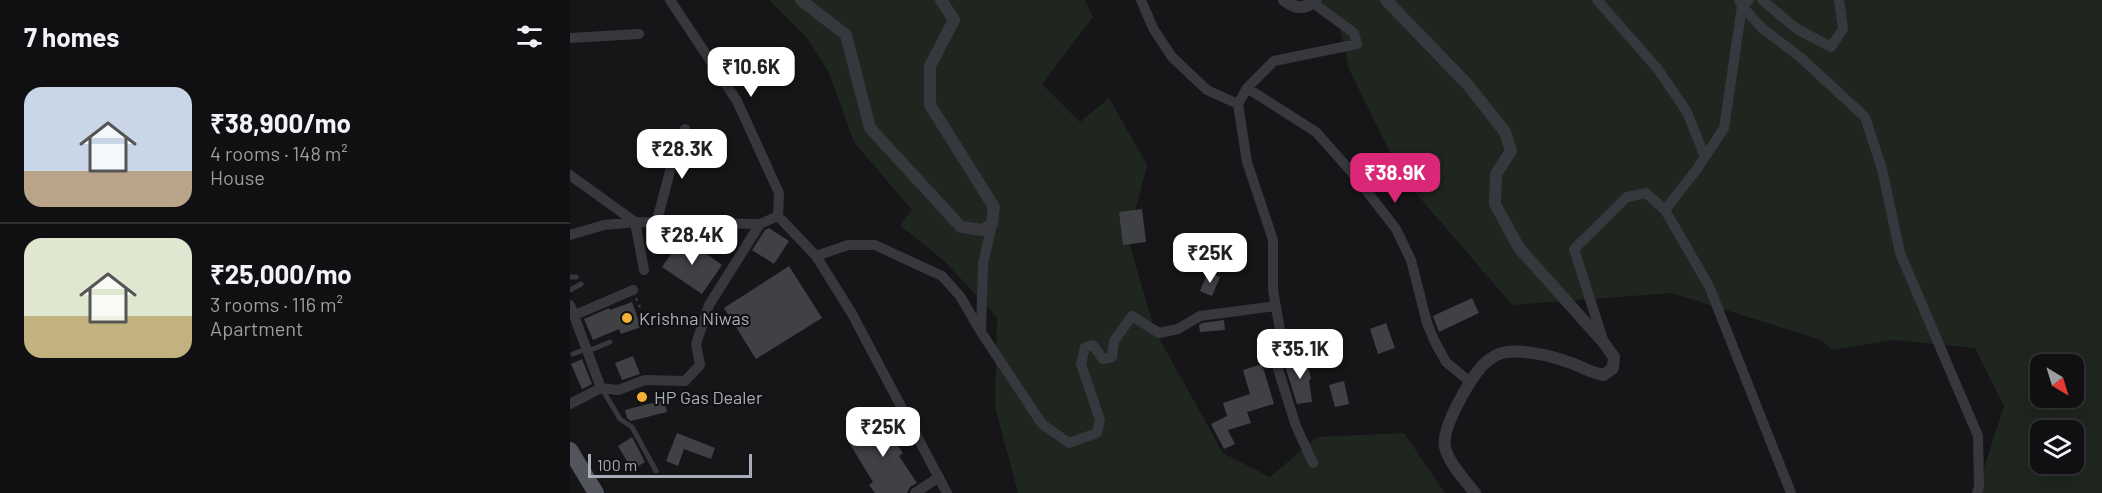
<!DOCTYPE html>
<meta charset="utf-8">
<style>
body{margin:0;font-family:Barlow,sans-serif;background:#1e1e20;color:#f1f3f6;height:100vh;display:flex;flex-direction:column;font-size:22px;white-space:nowrap}
*{box-sizing:border-box;margin:0}
p{font-size:20px;color:#9c9d9f}
.icon{flex:none;width:33px;height:33px;fill:none;stroke:currentColor;stroke-width:2;stroke-linecap:round;stroke-linejoin:round}
.map{position:relative;flex:1;overflow:hidden}
.panel{display:flex;flex-direction:column;background:#101012;width:570px}
.panel>*{flex:none}
.needle{width:39px;rotate:142deg}
.buttons{position:absolute;left:1460px;top:354px;display:grid;gap:12px}
.buttons a{display:grid;place-items:center;width:54px;height:54px;border-radius:12px;background:#101012;box-shadow:0 6px 24px #0002,0 0 0 2px #303032;font-size:30px}
.scale{position:absolute;left:18px;bottom:15px;width:164px;box-sizing:border-box;padding-left:6px;border:3px solid #a8adb8;border-top:0;font-size:16px;line-height:21px;white-space:nowrap;color:#a8adb8;-webkit-text-stroke:4px #111113;paint-order:stroke}
.price{position:absolute;translate:-50% -51px;padding:0 14px;border-radius:12px;background:#fff;color:#222;font-size:20px;line-height:39px;filter:drop-shadow(0 2px 3px #0008)}
.price::after{content:'';position:absolute;left:50%;top:36px;width:18px;height:14px;margin-left:-9px;background:inherit;clip-path:polygon(0 0,100% 0,50% 100%)}
.price.current{background:#db2777;color:#fff}
ul{padding:0;list-style:none}
li{display:flex;align-items:center;gap:18px;height:150px;padding:0 24px}
li+li{border-top:2px solid #303032}
li span{display:grid;place-items:center;flex:none;width:168px;height:120px;border-radius:18px;color:#555}
li>.icon{margin-inline-start:auto}
span .icon{width:72px;height:72px;fill:#fffc;stroke-width:1}
li b{font-size:26px}
h2{display:flex;justify-content:space-between;align-items:center;height:72px;padding:0 24px;font-size:26px}
main{display:flex;flex:1;min-height:0}
.map>svg:first-child{display:block}
</style>
<main>
<section class="panel">
<h2>7 homes<svg class="icon" aria-label="filters" viewBox="0 0 24 24"><path d="M4 7h16M4 17h16"/><circle cx="9" cy="7" r="2"/><circle cx="15" cy="17" r="2"/></svg></h2>
<ul>
<li><span style="background:linear-gradient(#c9d6e8 70%,#b9a48a 0)"><svg class="icon" aria-label="home" viewBox="0 0 24 24"><path d="M3 11l9-7 9 7M6 9v11h12V9"/></svg></span><div><b>₹38,900/mo</b><p>4 rooms · 148 m²</p><p>House</p></div></li>
<li><span style="background:linear-gradient(#dfe7d0 65%,#c2b280 0)"><svg class="icon" aria-label="home" viewBox="0 0 24 24"><path d="M3 11l9-7 9 7M6 9v11h12V9"/></svg></span><div><b>₹25,000/mo</b><p>3 rooms · 116 m²</p><p>Apartment</p></div></li>
</ul>
</section>
<div class="map">
<svg width="1532" height="493" viewBox="0 0 1532 493">
<rect width="100%" height="100%" fill="#161618"/>
<path fill="#1e261f" fill-rule="evenodd" d="M199,0H515L523,17L472,84L510,122L539,98L577,165L558,239L585,331L653,453L700,477L747,437L834,433L875,493H448L425,407L427,317L373,260L330,225L342,210L284,142L259,73L237,38Z
M747,0H1532V493H1406L1434,406L1405,348L1324,340L1262,350L1251,340L1102,293L942,305L832,177L779,69L770,28ZM1470,364H1503V398H1470ZM1470,430H1503V464H1470Z"/>
<path fill="#404145" d="M572,209L576,242L553,245L549,212Z
M199,228L219,241L204,264L182,250L195,230Z
M113,237L152,265L132,294L92,267Z
M219,266L252,318L186,359L154,308Z
M638,272L650,277L642,296L630,291Z
M902,298L909,313L869,332L863,316Z
M62,302L71,327L51,334L49,329L23,340L14,319L39,308L40,310Z
M654,320L655,330L630,332L629,325L632,323Z
M816,323L825,348L808,354L800,329Z
M63,356L70,374L52,380L45,363Z
M736,358L741,379L739,380L742,402L727,404L716,369L717,363Z
M12,359L22,384L12,389L1,364Z
M692,364L704,404L677,412L681,423L658,430L665,444L654,449L641,424L657,416L653,403L680,394L673,370Z
M774,381L779,404L765,407L759,385Z
M94,400L97,412L61,421L57,418L55,410Z
M320,415L329,429L320,434L333,453L329,456L347,483L340,487L337,493H305L299,485L303,482L278,441Z
M107,433L145,448L141,459L114,449L108,466L96,461Z
M62,437L75,462L62,470L48,446Z"/>
<g fill="none" stroke-linecap="round" stroke-linejoin="round">
<path stroke="#3d3f44" stroke-width="2" stroke-dasharray="3 4.5" stroke-linecap="butt" d="M66,298L73,315"/>
<path stroke="#37383d" stroke-width="5" d="M0,277H6
M0,290L11,284
M18,351L40,342
M3,354L16,349
M32,389L50,419L62,427L86,471"/>
<path stroke="#37383d" stroke-width="10" d="M100,0L167,101L209,193L208,216
M571,0L583,28L602,57L637,90L668,104
M1027,0L1087,68L1117,112L1135,157
M1169,0L1172,6L1192,28L1230,57L1295,117L1312,169L1330,253L1408,436L1409,486L1407,493
M1192,0L1227,29L1261,47L1273,29L1269,0
M743,3L784,33L787,44L704,61L677,88L668,104L677,162L703,240V290L713,347L708,369L726,426L743,463
M0,38L69,34
M677,88L746,132L785,176L826,229L841,260L857,323L865,342L876,362L900,382
M0,175L65,222L190,224
M1095,210L1127,169L1154,128L1172,6L1179,0
M86,224L104,156L115,129
M422,224L413,264L411,332L472,424L499,443L527,433L530,420L511,364L515,347L523,345L533,359L542,357L544,341L562,316L589,333L608,329L630,316L706,306
M0,235L34,225L65,222L74,270
M246,256L278,245H305L372,276L390,296L411,332
M0,305L31,388
M5,315L63,290
M1033,340L1004,249L1057,197L1076,193L1095,210L1139,286L1221,493
M0,404L31,388L48,390L75,380L115,381L130,365L126,344L139,305L190,224L208,216L246,256L281,312L377,493
M345,493L369,477"/>
<path stroke="#37383d" stroke-width="12" d="M231,0L276,35L300,128L391,227L413,230L422,224L424,207L360,105V66L384,20L371,0
M714,0C725,9 735,10 746,0
M816,0L898,85L935,132L941,151L926,174L925,204L949,248L1034,343L1044,357L1043,368L1034,375C1024,374 1014,368 1004,364C983,356 959,350 937,352C927,353 920,358 913,365C900,379 871,428 875,447C879,464 895,480 905,493"/>
<path stroke="#53555c" stroke-width="16" d="M0,450L26,493"/>
</g>
<g fill="#f2b134" stroke="#111113" stroke-width="2">
<circle cx="57" cy="318" r="6"/>
<circle cx="72" cy="397" r="6"/>
</g>
<g text-anchor="middle" dominant-baseline="central" stroke-width="4.5" stroke-linejoin="round" paint-order="stroke">
<g font-size="18" fill="#a8adb8" stroke="#111113" text-anchor="start">
<text x="69" y="318">Krishna Niwas</text>
<text x="84" y="397">HP Gas Dealer</text>
</g>
</g>
</svg>
<div class="buttons">
<a><svg class="needle" viewBox="-14 -14 28 28"><path d="M0-13l5 13h-10z" fill="#e53935"/><path d="M0 13l5-13h-10z" fill="#9c9d9f"/></svg></a>
<a><svg class="icon" aria-label="layers" viewBox="0 0 24 24"><path d="M12 4l9 5-9 5-9-5zM3 14l9 5 9-5"/></svg></a>
</div>
<div class="scale">100 m</div>
<b class="price" style="left:181px;top:98px">₹10.6K</b>
<b class="price" style="left:112px;top:180px">₹28.3K</b>
<b class="price current" style="left:825px;top:204px">₹38.9K</b>
<b class="price" style="left:122px;top:266px">₹28.4K</b>
<b class="price" style="left:640px;top:284px">₹25K</b>
<b class="price" style="left:730px;top:380px">₹35.1K</b>
<b class="price" style="left:313px;top:458px">₹25K</b>
</div>
</main>
